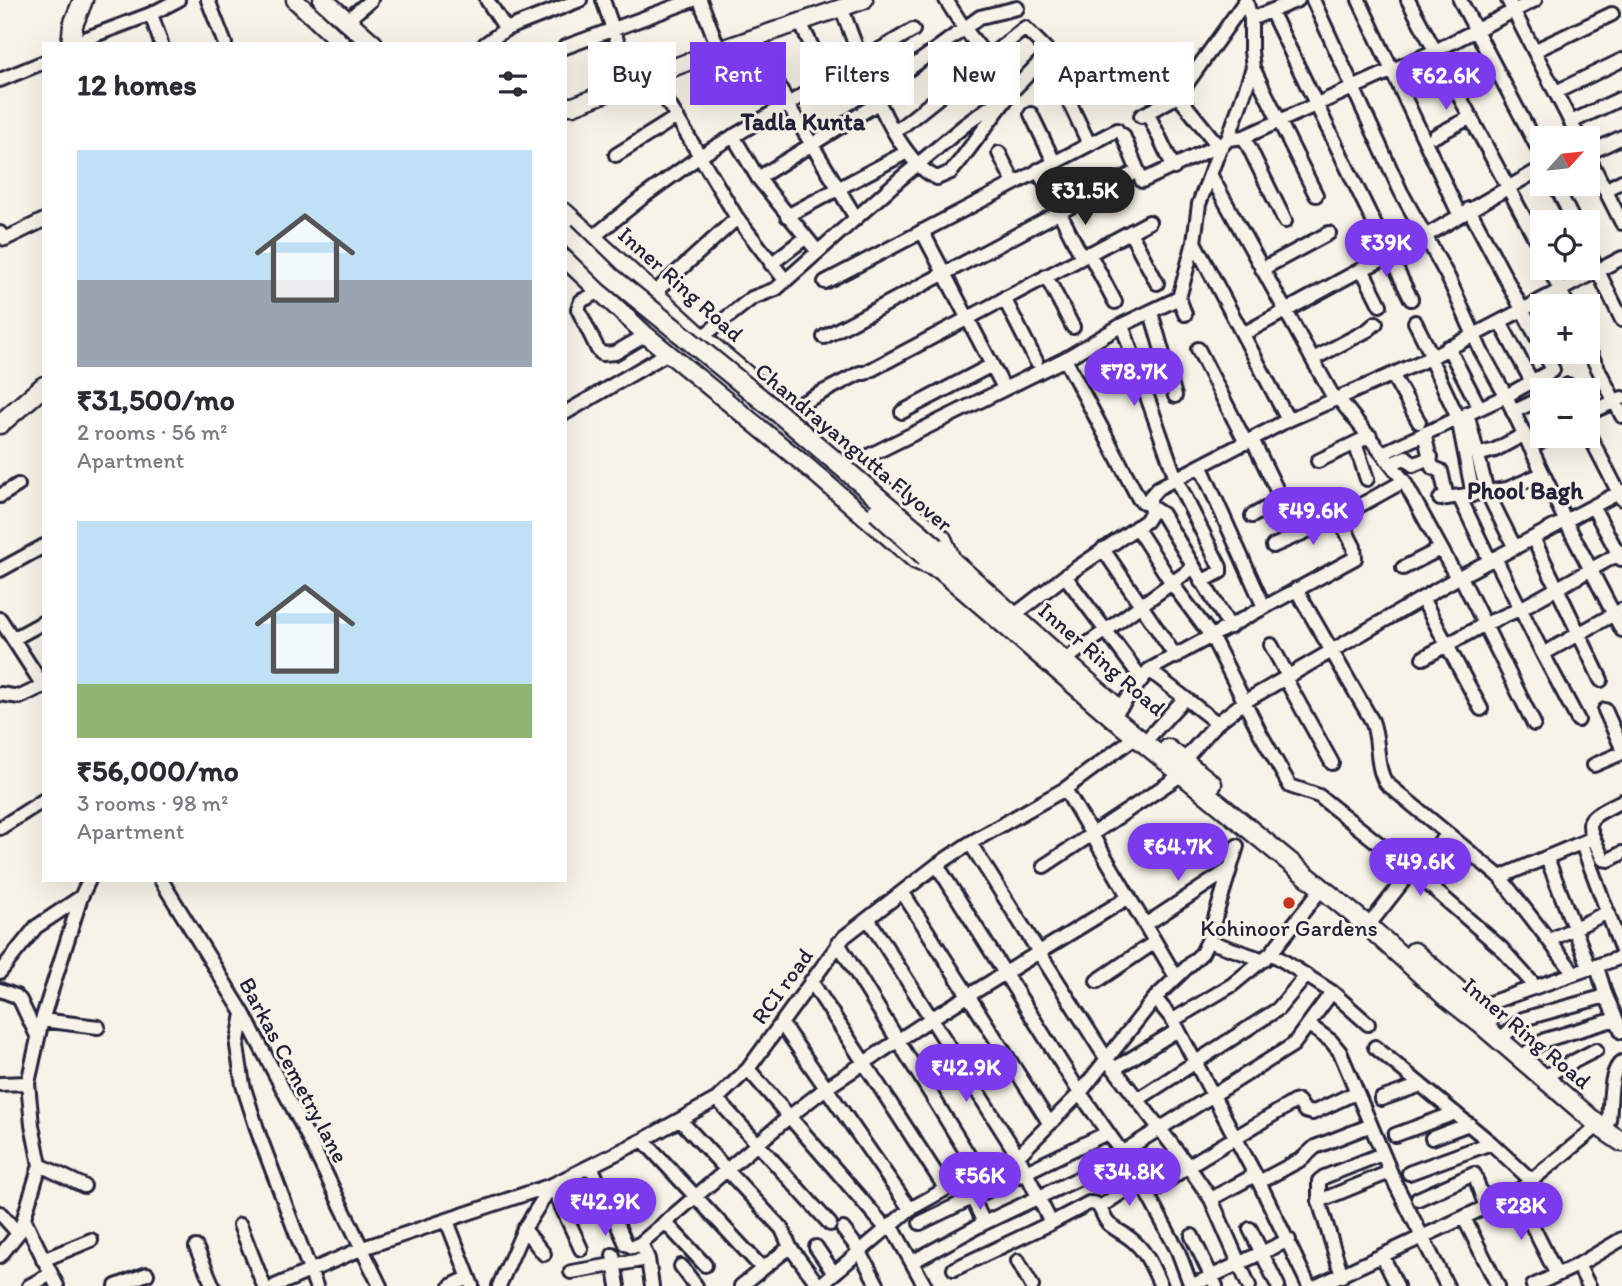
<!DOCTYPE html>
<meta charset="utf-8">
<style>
body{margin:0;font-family:Itim,sans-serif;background:#f2f2f3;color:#2b2b33;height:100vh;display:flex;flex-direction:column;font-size:26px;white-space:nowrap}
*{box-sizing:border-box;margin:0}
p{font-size:23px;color:#7c7c81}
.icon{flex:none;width:38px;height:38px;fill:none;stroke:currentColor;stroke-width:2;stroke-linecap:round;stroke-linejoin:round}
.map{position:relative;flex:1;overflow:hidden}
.sheet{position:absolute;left:42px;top:42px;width:525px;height:840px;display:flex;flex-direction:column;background:#fff;border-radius:0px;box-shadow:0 7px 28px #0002}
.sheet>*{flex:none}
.hud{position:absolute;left:588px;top:42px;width:665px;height:63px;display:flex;gap:14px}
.needle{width:46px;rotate:63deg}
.fabs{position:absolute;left:1530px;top:126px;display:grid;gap:14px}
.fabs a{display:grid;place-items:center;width:70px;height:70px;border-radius:0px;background:#fff;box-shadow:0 7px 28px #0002;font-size:35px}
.price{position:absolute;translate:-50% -60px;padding:0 16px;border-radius:24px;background:#7c3aed;color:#fff;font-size:23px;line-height:46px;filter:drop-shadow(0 2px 4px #0008)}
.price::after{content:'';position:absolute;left:50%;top:42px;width:21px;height:16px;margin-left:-10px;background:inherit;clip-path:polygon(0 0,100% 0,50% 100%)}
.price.selected{background:#222;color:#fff}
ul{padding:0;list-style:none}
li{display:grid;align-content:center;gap:14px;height:371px;padding:0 35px}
li span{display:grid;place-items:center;height:217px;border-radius:0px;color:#555}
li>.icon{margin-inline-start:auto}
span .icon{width:126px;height:126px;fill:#fffc;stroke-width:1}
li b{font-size:30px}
h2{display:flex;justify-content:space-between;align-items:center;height:84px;padding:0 35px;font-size:30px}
.pill{padding:0 24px;border-radius:0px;background:#fff;box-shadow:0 7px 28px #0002;font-size:24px;line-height:63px}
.pill.selected{background:#7c3aed;color:#fff}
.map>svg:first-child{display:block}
</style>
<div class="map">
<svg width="1622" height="1286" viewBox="0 0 1622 1286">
<rect width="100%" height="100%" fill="#f7f3e8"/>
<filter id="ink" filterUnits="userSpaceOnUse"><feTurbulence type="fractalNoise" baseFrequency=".0143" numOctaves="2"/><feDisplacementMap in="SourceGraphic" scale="14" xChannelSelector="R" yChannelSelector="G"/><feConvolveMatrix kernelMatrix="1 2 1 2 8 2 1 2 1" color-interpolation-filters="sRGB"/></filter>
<g filter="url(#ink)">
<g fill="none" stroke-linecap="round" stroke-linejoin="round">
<g stroke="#22223b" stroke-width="18">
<path id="minor" d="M208,0L225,44
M487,0L506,29
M603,0L632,84
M700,0L719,50
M1313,0L1401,192L1448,277L1481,351L1506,396L1566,522L1622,630
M1359,0L1459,214
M1408,0L1542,251
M1460,0L1542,156
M1508,0L1579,138
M841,7C859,52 891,158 937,178L951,172L960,161L1013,90L1044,58L1046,49L1025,28L895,132
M1271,11L1411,299
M151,14L161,43
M352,16L371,0
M1251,19L1298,0
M800,22L828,80
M756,37L788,105L856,218
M71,44L151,14L178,0
M485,44L506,29L580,0
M565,47L693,0
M1534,51L1612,14
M1253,68L1316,195
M652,76L737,218L785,280
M0,80L44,62
M1060,82L1089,144
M1556,92L1622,60
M875,94L980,17L1017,8
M1178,96L1220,148
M1031,114L1054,162
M1141,116L1178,96L1246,0
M1150,118L1174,168
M1571,122L1622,98
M1123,135L1142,181L1217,146
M733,136L758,178L818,252
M1435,136L1471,117
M1244,137L1285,221
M1228,139L1244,137L1435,51L1535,0
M999,153L1014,183
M1587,154L1622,223
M1587,154L1622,137
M616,155L675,118
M1038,170L1082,257
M1211,176L1335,400
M758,178L878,103
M1555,184L1574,222
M1605,190L1622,181
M1469,209L1542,347
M787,216L907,152
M922,231L1004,388
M1130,232L1157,283
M0,233L5,239L44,220
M592,238L643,197L700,156L913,30
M1194,242L1288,420
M1587,249L1622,320
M1089,253L1115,302
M771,264L806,237
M1549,268L1568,306
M1262,269L1329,233
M1362,269L1380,305
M1046,276L1073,327
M825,282L1117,130
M599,292L581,301L578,309L598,350L602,354L615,353L646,335
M653,294L737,218
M1004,298L1036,361
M1151,312L1175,396
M1185,314L1179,298L1194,242L1199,204L1220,148L1228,139L1253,68L1251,51V19L1246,0
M1415,322L1432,356
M1500,322L1532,382
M1122,325L1176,479L1220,567V572L1201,582
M1243,334L1362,269L1391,256L1542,168
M702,337L752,298L776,289L900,179L965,125L1013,90L964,28L946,0
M824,337L1132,174
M1448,347L1479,407
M1587,347L1622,416
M1198,349L1246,443
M1430,358L1458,418L1473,495
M1065,359L1139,499L1162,514L1230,627
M1313,359L1368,330L1376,323
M1393,376L1419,422
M1558,390L1568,385
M790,409L860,373H865L1149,222
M902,412L992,365
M1513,412L1542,398
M565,413L668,353
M1467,413L1487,492L1507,489L1542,474
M1587,414L1622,398
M1587,431L1622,499
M1424,433L1432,467L1441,471L1447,498
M1252,439L1286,509
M1355,443L1367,479
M1530,447L1551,436
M1383,453L1506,396L1553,370L1544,352
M1477,455L1495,450L1523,435
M1318,461L1370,436
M854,463L1065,359L1122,325L1179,298
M1391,464L1406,457L1413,465L1431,457
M1201,467L1264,607
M1404,481L1457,578
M0,496L18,485
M1459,496L1490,561
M1440,499L1487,492L1515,548
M1593,507L1621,559
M1252,516L1281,500
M1136,527L1173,585L1212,637L1260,733L1290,786L1319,796L1412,870L1501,948L1535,986
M1533,538L1601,680
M1273,546L1339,517
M1103,549L1176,657
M1495,558L1543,654L1621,610
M1403,568L1440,549
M0,570L44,546
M1065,576L1142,679
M1461,577L1534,724
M1296,589L1372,721C1380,741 1375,766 1386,783L1500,877L1574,973
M1422,598L1481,709
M0,619L44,687
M1008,620L1065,576L1146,521L1151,513L1150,497L1158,488L1288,420L1430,358L1622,258
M13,639L44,622
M1271,645L1288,676
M1543,654L1578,720
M1423,658L1485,624L1520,609L1622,552
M1065,660L1194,567
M1149,670L1217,723
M1285,678L1332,763
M0,694L20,697L43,686
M1119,709L1149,670L1355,558L1354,547L1339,517L1404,481L1339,399
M1605,710L1622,748
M1151,735L1184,699
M1183,761L1217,723L1244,702L1457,578L1622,491
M1594,765L1622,753
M1065,789L1176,977
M1622,801C1582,821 1584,818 1603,859L1609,860L1622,853
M0,828L44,800
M970,843L1106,1058L1188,1166L1211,1199L1249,1286
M1582,844L1622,951
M1547,858L1590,969
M937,865L1080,1093L1122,1153L1148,1195L1178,1251L1191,1286
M1044,866L1181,775
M1500,877L1593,838
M161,880L243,1013L305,1131L380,1286
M1322,888L1271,953L1332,992L1368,1024
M903,893L1050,1124
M869,920L1018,1156L1051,1223L1089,1203C1103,1202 1101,1217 1109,1224C1116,1230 1125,1234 1132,1240C1147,1252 1153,1269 1161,1286
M1145,925L1230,869
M1368,926L1412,870L1448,835
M1550,940L1608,912
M1208,941L1264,960
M838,943L980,1174
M1597,967L1606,996L1622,1032
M0,972L36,927L81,897
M811,981L946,1189
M1097,981L1155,942
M0,990L16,996L20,1000L38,1038
M1155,998L1173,1020L1259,1182L1309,1286
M1478,1007L1622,957
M243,1014L237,1046L243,1085L259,1135L316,1286
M42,1020L98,1027
M1173,1020L1232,985L1271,953
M781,1023L910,1209
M1309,1025L1331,1041L1340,1052L1396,1185L1447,1286
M1506,1034L1523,1019L1606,996
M1375,1047L1491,1143L1531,1180
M1528,1052L1545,1040L1616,1019
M748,1069L886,1228
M1114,1069L1178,1030
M1549,1074L1596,1050
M0,1084L28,1083
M717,1099L830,1224
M1381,1099L1421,1085
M1137,1100L1278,1009L1306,976
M680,1120L782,1229L790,1247L819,1286
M1609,1120C1611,1104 1609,1070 1622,1062
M1395,1135L1455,1113
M1432,1138L1469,1124
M643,1140L762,1268
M40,1165L84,1186
M591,1166L626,1244L633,1247L641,1243L648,1259L652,1286
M1409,1173L1491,1143
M1259,1182L1302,1159L1315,1147L1369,1126
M969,1191L984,1223
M1516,1193L1557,1275
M1148,1195L1188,1166L1294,1102L1298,1101L1305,1111L1312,1113L1355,1093
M1211,1199L1255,1175
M1418,1199L1474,1174L1486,1207
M1319,1201L1390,1172
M1100,1207L1139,1181
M0,1213L18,1233
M1464,1218L1498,1286
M24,1219L57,1286
M447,1221L472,1286
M665,1222L705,1265
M920,1223L1107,1133
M240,1225L264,1286
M891,1225L925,1286
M524,1229L544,1254
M843,1229L859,1250L878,1286
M1250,1229L1278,1286
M1192,1236L1216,1286
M641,1243L790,1116L826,1088L932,1018L1129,897
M196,1247L213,1286
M816,1247L833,1272
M613,1255L618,1286
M0,1256L20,1231L40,1165L32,1125L28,1083L42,1020L81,897L89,880
M1383,1257L1397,1286
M43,1260L91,1240
M1018,1261L1032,1286
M912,1262L984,1223L1086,1175L1293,1045L1332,992
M1578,1265L1589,1286
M681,1266L696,1286
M954,1269L1051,1223
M571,1272L648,1259
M1342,1276L1319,1201V1181L1324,1177L1382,1154
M29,1286L51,1274
M116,1286L147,1274
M275,1286L363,1248L552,1185L581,1249
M451,1286L468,1278
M499,1286L524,1229L552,1185L643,1140L717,1099L748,1069L844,937L937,865L970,843L1065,789L1135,737
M741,1286L790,1247
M819,1286L910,1209L946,1189L1018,1156L1080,1093L1155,998L1202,953L1208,941L1237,846
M1191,1286L1289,1240
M1317,1286L1516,1193L1599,1125
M1533,1286L1578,1265L1622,1239"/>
</g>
<g stroke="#22223b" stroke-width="21">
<path id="major" d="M295,0L342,44
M565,106H573L719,50L864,0
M565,212L702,337L943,539L953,562
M565,259L646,335L810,469L915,560L936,569"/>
</g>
<g stroke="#22223b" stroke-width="23">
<path id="highway" d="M323,0L373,44
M71,44L73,25L83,0
M0,424L44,386
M936,547L1114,705
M926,557L1111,716L1368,926L1445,996L1482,1025L1603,1129L1622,1142
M1168,749L1212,784
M1414,952L1490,1018"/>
</g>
<use href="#minor" stroke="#f7f3e8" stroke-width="12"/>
<use href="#major" stroke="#f7f3e8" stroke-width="16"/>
<use href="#highway" stroke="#f7f3e8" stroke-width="18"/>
<g stroke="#22223b" stroke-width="23" stroke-linecap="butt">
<path id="highway-bridge" d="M565,232L611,277L781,415L936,547
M877,512L926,557"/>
</g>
<use href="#highway-bridge" stroke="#f7f3e8" stroke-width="18"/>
</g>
</g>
<circle fill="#c8321e" stroke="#f7f3e8" stroke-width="2.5" cx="1289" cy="903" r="7"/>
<g text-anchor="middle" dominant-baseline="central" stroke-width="6" stroke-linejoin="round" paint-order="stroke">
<g font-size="23" fill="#22223b" stroke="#f7f3e8">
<text transform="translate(681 284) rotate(42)">Inner Ring Road</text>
<text transform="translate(854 447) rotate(40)">Chandrayangutta Flyover</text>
<text transform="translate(1102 659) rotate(41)">Inner Ring Road</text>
<text transform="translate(782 986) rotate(-54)">RCI road</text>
<text transform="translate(1527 1033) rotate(40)">Inner Ring Road</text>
<text transform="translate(294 1070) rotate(62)">Barkas Cemetry lane</text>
</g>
<g font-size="23" fill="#22223b" stroke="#f7f3e8">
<text x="1289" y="928">Kohinoor Gardens</text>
</g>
<g font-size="24" font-weight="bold" fill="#22223b" stroke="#f7f3e8">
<text x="803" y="121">Tadla Kunta</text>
<text x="1525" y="490">Phool Bagh</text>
</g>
</g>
</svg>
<div class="fabs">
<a><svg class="needle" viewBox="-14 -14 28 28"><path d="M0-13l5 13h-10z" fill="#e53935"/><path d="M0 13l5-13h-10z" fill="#7c7c81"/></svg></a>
<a><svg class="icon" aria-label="locate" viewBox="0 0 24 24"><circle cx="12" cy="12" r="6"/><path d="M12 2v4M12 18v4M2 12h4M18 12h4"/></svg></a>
<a>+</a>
<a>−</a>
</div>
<b class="price" style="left:1446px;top:112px">₹62.6K</b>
<b class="price selected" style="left:1085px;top:227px">₹31.5K</b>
<b class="price" style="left:1386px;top:279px">₹39K</b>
<b class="price" style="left:1134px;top:408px">₹78.7K</b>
<b class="price" style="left:1313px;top:547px">₹49.6K</b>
<b class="price" style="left:1178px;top:883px">₹64.7K</b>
<b class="price" style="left:1420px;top:898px">₹49.6K</b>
<b class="price" style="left:966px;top:1104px">₹42.9K</b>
<b class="price" style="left:1129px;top:1208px">₹34.8K</b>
<b class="price" style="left:980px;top:1212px">₹56K</b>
<b class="price" style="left:605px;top:1238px">₹42.9K</b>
<b class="price" style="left:1521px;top:1242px">₹28K</b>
<div class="hud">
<a class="pill">Buy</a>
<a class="pill selected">Rent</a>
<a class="pill">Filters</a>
<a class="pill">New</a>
<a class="pill">Apartment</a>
</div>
<section class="sheet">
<h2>12 homes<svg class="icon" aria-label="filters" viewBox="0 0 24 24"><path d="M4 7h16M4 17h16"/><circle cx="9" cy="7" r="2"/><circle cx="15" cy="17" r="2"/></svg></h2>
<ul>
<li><span style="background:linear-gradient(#bfe0f5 60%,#9aa5b1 0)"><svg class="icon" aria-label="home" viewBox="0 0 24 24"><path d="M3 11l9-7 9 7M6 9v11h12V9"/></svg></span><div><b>₹31,500/mo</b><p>2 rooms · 56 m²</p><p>Apartment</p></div></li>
<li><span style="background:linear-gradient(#bfe0f5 75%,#8fb573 0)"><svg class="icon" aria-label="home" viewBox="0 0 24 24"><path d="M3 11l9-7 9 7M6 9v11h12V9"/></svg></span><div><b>₹56,000/mo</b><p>3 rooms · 98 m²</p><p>Apartment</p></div></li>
</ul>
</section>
</div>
